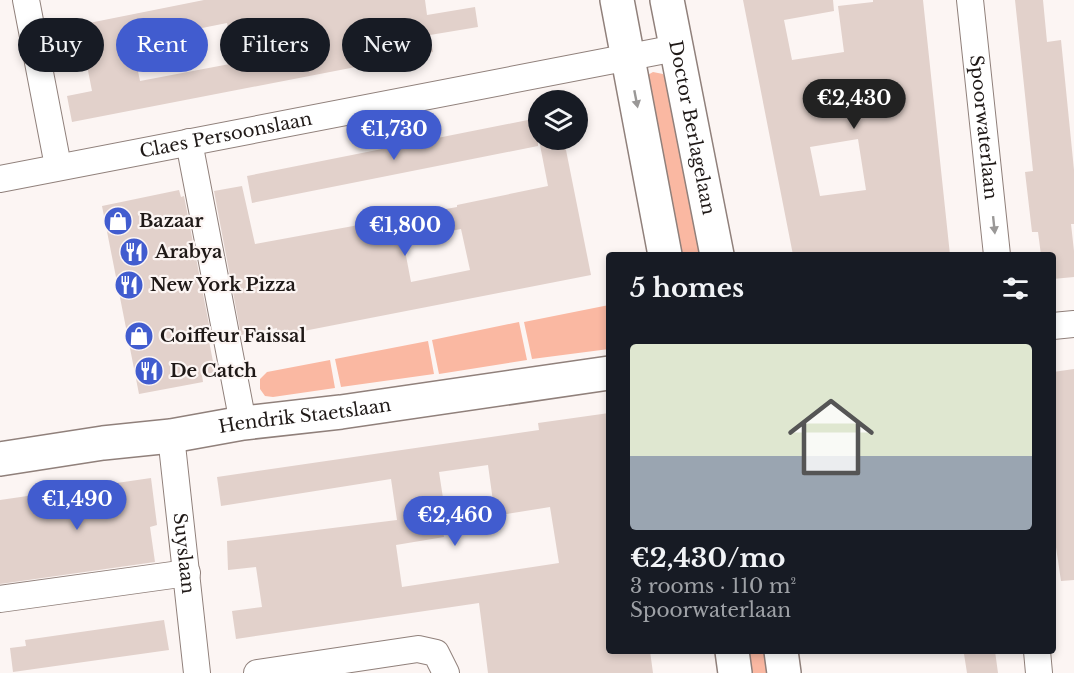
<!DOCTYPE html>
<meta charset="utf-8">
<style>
body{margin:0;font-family:"Libre Baskerville",serif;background:#242831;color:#f1f3f6;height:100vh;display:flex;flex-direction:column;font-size:22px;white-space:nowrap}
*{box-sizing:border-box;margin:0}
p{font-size:20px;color:#9ea1a6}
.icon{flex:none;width:33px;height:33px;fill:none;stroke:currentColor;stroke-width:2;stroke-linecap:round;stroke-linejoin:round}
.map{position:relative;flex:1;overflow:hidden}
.drawer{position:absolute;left:606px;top:252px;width:450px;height:402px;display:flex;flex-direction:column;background:#171b24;border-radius:6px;box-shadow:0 3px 9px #0003}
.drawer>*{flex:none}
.banner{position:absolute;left:18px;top:18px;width:498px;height:54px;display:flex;gap:12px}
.fabs{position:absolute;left:528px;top:90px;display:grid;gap:12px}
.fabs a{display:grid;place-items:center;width:60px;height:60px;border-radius:50%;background:#171b24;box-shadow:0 3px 9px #0003;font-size:30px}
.price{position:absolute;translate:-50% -51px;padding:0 14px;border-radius:21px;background:#415ccf;color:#fff;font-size:20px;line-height:39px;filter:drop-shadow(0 2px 3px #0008)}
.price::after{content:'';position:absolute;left:50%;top:36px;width:18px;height:14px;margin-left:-9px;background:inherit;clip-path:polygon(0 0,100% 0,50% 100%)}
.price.active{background:#222;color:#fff}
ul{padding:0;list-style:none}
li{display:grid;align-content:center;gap:12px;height:318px;padding:0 24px}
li+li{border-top:2px solid #363941}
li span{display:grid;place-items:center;height:186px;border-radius:6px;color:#555}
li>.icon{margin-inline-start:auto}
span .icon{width:108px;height:108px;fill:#fffc;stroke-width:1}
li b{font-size:26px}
h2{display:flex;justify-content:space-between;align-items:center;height:72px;padding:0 24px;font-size:26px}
.tag{padding:0 21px;border-radius:27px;background:#171b24;box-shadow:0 3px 9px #0003;font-size:21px;line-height:54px}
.tag.active{background:#415ccf;color:#fff}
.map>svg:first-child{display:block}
</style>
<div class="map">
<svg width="1074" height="673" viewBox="0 0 1074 673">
<rect width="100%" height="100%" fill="#fcf5f3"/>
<path fill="#fab8a2" d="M653,72L663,74L668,83L702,255H677L646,76Z
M609,305V349L532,359L524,322Z
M519,322L527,360L439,374L432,340Z
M428,341L434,374L341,387L335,359Z
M330,360L335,388L273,397L265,396L260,389V379L267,372Z
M740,651H765L768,673H743Z"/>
<path fill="#e2d1cb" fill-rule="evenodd" d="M204,0H425L427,15L475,7L478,27L430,35L433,52L72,122L67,96L92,91L84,50L59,55L54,30ZM227,23L235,63L140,81L132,42Z
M743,0H833L834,11L784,20L792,60L844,52L838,6L873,2V0H923L950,255H793ZM858,139L866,190L820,196L810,147Z
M1015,0H1043L1047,42L1061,40L1074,170V224H1071L1074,251V277L1053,279V255H1041L1038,232H1032L1025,172L1033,171Z
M538,118V146L252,203L247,176Z
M539,140H564L591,275L278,336L277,328L241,335L214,191L242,186L255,244L457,207V205L548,186ZM461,229L470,270L411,282L403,240Z
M179,190L181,197L184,196L212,340L209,341L215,372L202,375L203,382L139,394L102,206Z
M1074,369V580L1061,581L1053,527V372Z
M609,413V651H650L653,673H488L479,603L236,639L232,611L262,607L256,567L228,570L227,541L397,520L391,479L221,506L217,477L539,430L538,423ZM488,465L495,516L550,507L559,563L402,587L396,545L444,537L442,524H447L439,472Z
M151,478L157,525L150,527L155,562L0,584V500Z
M164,620L169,650L13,672L10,648L26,646L25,640Z
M986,651H995L998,673H967L964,654Z"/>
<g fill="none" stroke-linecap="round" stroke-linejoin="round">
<g stroke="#90807b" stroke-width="28">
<g id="minor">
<path d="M26,0L58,166"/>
<path id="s1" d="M970,0L997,255"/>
<path d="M189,142L243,423"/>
<path id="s2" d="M0,179L676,48"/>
<path d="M1053,326L1074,324"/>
<path id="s3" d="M171,436L197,673"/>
<path d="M0,599L187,573"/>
<path d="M1037,651L1039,673"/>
<path d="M257,673L418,649L436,653L446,673"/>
</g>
</g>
<g stroke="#90807b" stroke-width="36">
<g id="tertiary">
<path id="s4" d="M0,459L103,443L171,436L243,423L341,412L609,373"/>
</g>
</g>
<g stroke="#90807b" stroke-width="36">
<g id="secondary">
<path d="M617,0L665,255"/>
<path id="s5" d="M667,0L717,255"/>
<path d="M732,651L735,673"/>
<path d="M781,651L784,673"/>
</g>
</g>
<use href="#minor" stroke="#fff" stroke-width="26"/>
<use href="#tertiary" stroke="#fff" stroke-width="33"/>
<use href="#secondary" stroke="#fff" stroke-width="33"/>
</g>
<defs><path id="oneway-solid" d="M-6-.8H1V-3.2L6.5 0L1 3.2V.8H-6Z" transform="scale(1.5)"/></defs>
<g fill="#9a9897">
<use href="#oneway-solid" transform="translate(636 99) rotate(79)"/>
<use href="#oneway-solid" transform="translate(994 225) rotate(84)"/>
</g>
<defs>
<g id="shop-disc" transform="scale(1.5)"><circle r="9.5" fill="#415ccf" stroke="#fcf5f3"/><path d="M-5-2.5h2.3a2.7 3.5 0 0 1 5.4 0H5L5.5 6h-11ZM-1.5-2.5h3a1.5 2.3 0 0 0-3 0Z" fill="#fff"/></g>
<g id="restaurant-disc" transform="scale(1.5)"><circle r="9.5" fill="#415ccf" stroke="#fcf5f3"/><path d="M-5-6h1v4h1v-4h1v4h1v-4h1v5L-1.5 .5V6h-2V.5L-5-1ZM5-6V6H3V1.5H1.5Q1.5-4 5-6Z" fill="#fff"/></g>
</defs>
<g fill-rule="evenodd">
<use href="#shop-disc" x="118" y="221"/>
<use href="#restaurant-disc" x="134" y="252"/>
<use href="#restaurant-disc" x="129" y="285"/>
<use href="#shop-disc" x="139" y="336"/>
<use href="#restaurant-disc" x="149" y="371"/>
</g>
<g text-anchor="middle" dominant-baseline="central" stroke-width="4.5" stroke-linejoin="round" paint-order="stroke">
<g font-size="18" fill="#1f1917" stroke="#fcf5f3">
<text stroke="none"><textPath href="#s5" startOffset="130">Doctor Berlagelaan</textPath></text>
<text stroke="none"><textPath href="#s1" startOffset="128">Spoorwaterlaan</textPath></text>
<text stroke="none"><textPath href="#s2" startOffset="230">Claes Persoonslaan</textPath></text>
<text stroke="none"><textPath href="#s4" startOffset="308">Hendrik Staetslaan</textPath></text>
<text stroke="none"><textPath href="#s3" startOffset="118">Suyslaan</textPath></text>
</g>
<g font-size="18" font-weight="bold" fill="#1f1917" stroke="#fcf5f3" text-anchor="start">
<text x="139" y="221">Bazaar</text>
<text x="155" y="252">Arabya</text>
<text x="150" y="285">New York Pizza</text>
<text x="160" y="336">Coiffeur Faissal</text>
<text x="170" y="371">De Catch</text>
</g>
</g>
</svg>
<div class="fabs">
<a><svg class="icon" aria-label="layers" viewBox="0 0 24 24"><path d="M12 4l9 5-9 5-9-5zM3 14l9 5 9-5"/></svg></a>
</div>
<b class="price active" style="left:854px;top:130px">€2,430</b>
<b class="price" style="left:394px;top:161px">€1,730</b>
<b class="price" style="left:405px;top:257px">€1,800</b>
<b class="price" style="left:77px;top:531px">€1,490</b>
<b class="price" style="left:455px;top:547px">€2,460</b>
<div class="banner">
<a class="tag">Buy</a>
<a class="tag active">Rent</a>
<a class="tag">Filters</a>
<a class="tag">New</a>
</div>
<section class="drawer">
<h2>5 homes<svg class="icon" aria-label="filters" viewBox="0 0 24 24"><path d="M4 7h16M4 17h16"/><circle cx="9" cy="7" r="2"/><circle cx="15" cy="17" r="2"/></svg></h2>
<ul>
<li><span style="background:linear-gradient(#dfe7d0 60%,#9aa5b1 0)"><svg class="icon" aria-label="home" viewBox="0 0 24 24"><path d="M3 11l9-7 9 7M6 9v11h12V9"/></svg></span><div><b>€2,430/mo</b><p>3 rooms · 110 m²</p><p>Spoorwaterlaan</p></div></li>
</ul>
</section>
</div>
